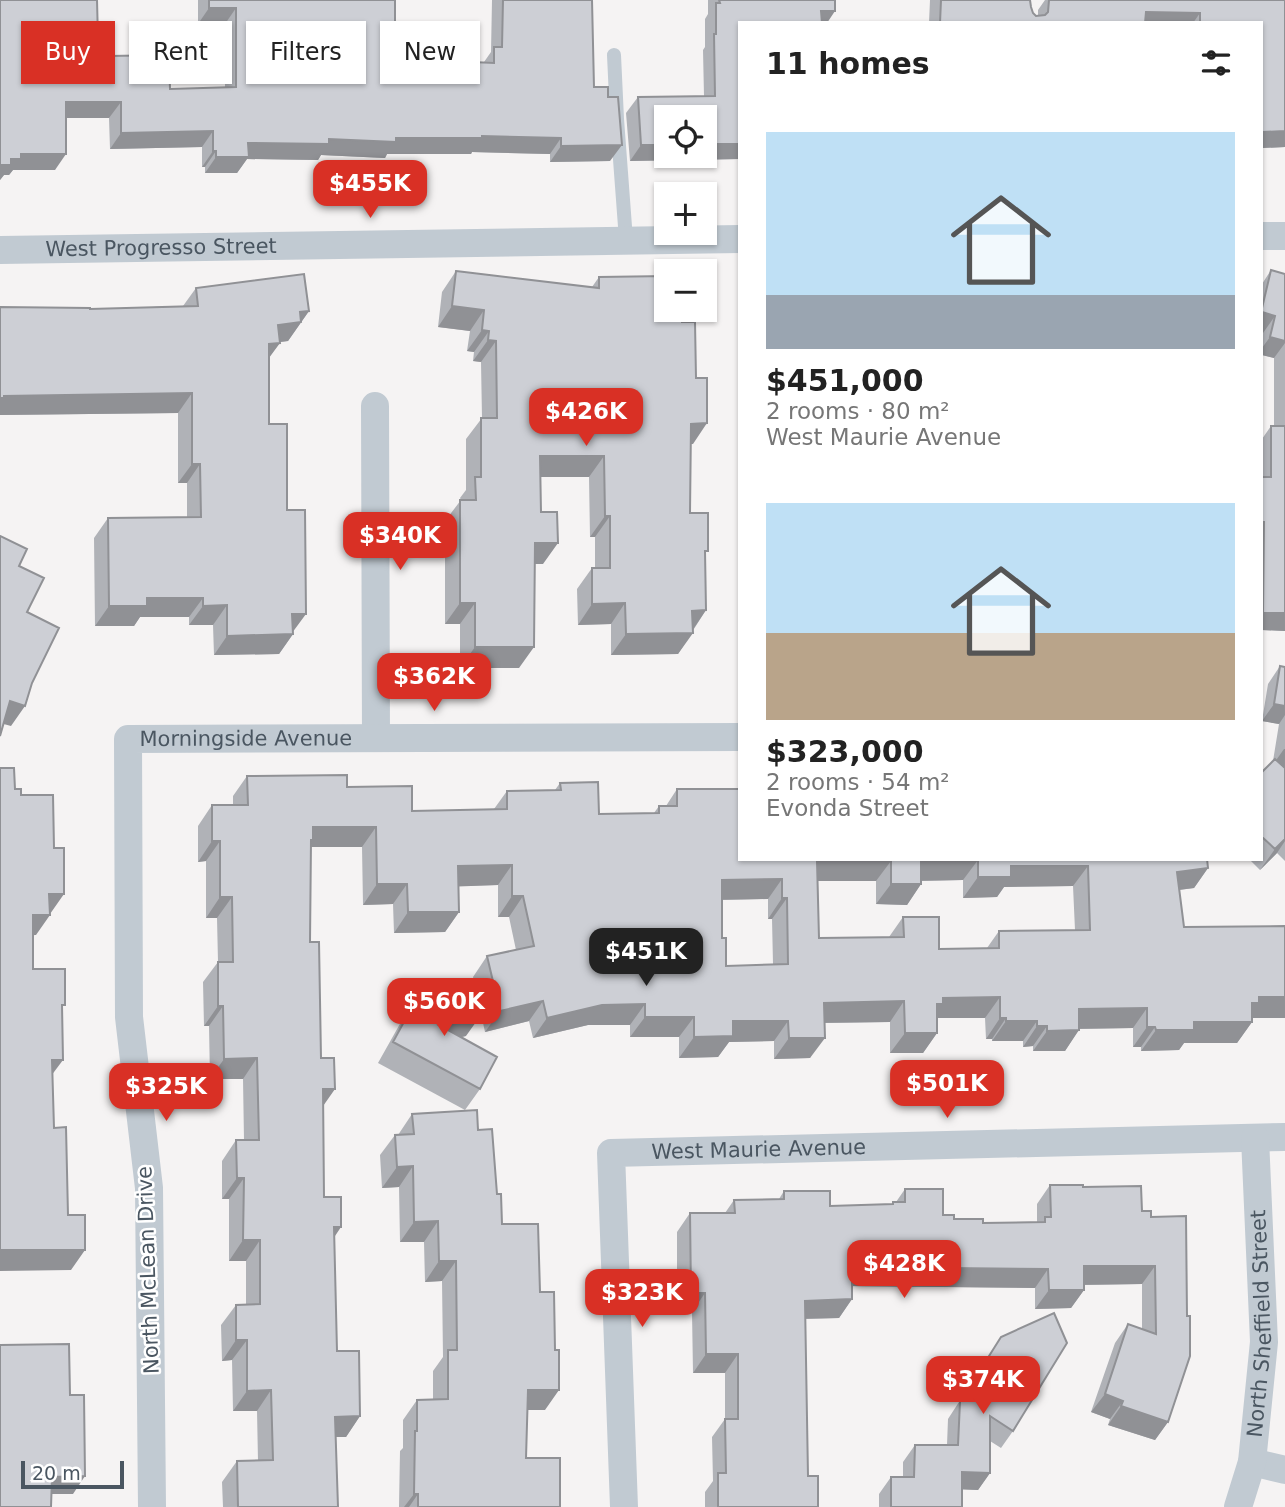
<!DOCTYPE html>
<meta charset="utf-8">
<style>
body{margin:0;font-family:"DejaVu Sans",sans-serif;background:#f6f6f6;color:#222;height:100vh;display:flex;flex-direction:column;font-size:26px;white-space:nowrap}
*{box-sizing:border-box;margin:0}
p{font-size:23px;color:#767676}
.icon{flex:none;width:38px;height:38px;fill:none;stroke:currentColor;stroke-width:2;stroke-linecap:round;stroke-linejoin:round}
.map{position:relative;flex:1;overflow:hidden}
.drawer{position:absolute;left:738px;top:21px;width:525px;height:840px;display:flex;flex-direction:column;background:#fff;border-radius:0px;box-shadow:0 2px 5px #0004}
.drawer>*{flex:none}
.hud{position:absolute;left:21px;top:21px;width:612px;height:63px;display:flex;gap:14px}
.controls{position:absolute;left:654px;top:105px;display:grid;gap:14px}
.controls a{display:grid;place-items:center;width:63px;height:63px;border-radius:0px;background:#fff;box-shadow:0 2px 5px #0004;font-size:35px}
.scale{position:absolute;left:21px;bottom:18px;width:103px;box-sizing:border-box;padding-left:7px;border:4px solid #4a5661;border-top:0;font-size:19px;line-height:24px;white-space:nowrap;color:#4a5661;-webkit-text-stroke:5px #fff;paint-order:stroke}
.price{position:absolute;translate:-50% -60px;padding:0 16px;border-radius:14px;background:#d93025;color:#fff;font-size:23px;line-height:46px;filter:drop-shadow(0 2px 4px #0008)}
.price::after{content:'';position:absolute;left:50%;top:42px;width:21px;height:16px;margin-left:-10px;background:inherit;clip-path:polygon(0 0,100% 0,50% 100%)}
.price.current{background:#222;color:#fff}
ul{padding:0;list-style:none}
li{display:grid;align-content:center;gap:14px;height:371px;padding:0 28px}
li span{display:grid;place-items:center;height:217px;border-radius:0px;color:#555}
li>.icon{margin-inline-start:auto}
span .icon{width:126px;height:126px;fill:#fffc;stroke-width:1}
li b{font-size:30px}
h2{display:flex;justify-content:space-between;align-items:center;height:84px;padding:0 28px;font-size:30px}
.tag{padding:0 24px;border-radius:0px;background:#fff;box-shadow:0 2px 5px #0004;font-size:24px;line-height:63px}
.tag.current{background:#d93025;color:#fff}
.map>svg:first-child{display:block}
</style>
<div class="map">
<svg width="1285" height="1507" viewBox="0 0 1285 1507">
<rect width="100%" height="100%" fill="#f5f3f3"/>
<g fill="none" stroke-linecap="round" stroke-linejoin="round">
<path stroke="#c1cad2" stroke-width="14" d="M614,55L617,119L626,240"/>
<g stroke="#c1cad2" stroke-width="28">
<path d="M1262,236H1285"/>
<path id="s1" d="M0,250L740,239"/>
<path d="M375,406L376,738"/>
<path d="M1252,1462L1285,1470"/>
<path id="s2" d="M152,1507L149,1188L129,1017L128,739L740,737"/>
<path id="s3" d="M624,1507L611,1153L1285,1137"/>
<path id="s4" d="M1238,1507L1252,1462L1264,1342L1255,1138"/>
</g>
</g>
<path fill="#b0b2b7" fill-rule="evenodd" d="M0,0L98,39L109,56L170,89L225,88V24H198V0H395V66L397,75H440L449,61L484,62L491,52L492,0H592L594,87L610,161L550,162V154L472,152L471,154H387L385,158L321,155L318,160L247,159L237,173H205V167H202V147L110,149L109,118H66L55,170H13L9,175H4L0,180Z
M708,0H835L740,23V159L630,161L626,113L638,97L704,96L703,50L705,47V19L708,14Z
M930,0H1030L1031,7L1033,13L1036,16H1038V10L1045,0H1285V147L1262,148V23H929Z
M1271,270L1285,274V631L1262,630V439L1271,426H1274V358L1262,355V337L1263,333H1262V284Z
M456,271L592,287L599,277L682,322L693,444H690V513L705,555L706,610L678,654L611,655V624L578,625L577,589L592,568H595V537H590L589,477H540L543,564H535L519,668H460V624H445V521L461,500L460,498L466,490V439L482,418L481,362L473,361L474,352L467,351L470,331L438,327L442,292Z
M196,288L309,311L288,341L280,342L269,357V424L287,510L293,632V634L279,654L214,655L213,625H189V617H140L134,626H95L94,538L108,518L187,517V483H178V413L0,415V307L90,309L183,306Z
M1280,666L1285,667V861L1277,853L1260,870L1249,859H1262V772L1273,761L1279,724L1262,721L1268,684Z
M247,776L347,787L412,811L494,809L507,791L555,790L560,783L599,814L654,813L659,806H666L677,789L740,859H1207L1208,868L1194,888L1179,890L1184,927L1285,1018H1252V1022L1237,1043H1184L1179,1050L1141,1051V1047H1133V1028L1079,1029L1065,1051H1033V1046L1023,1047V1041H992V1039H986L985,1018H937V1033L923,1053H890V1022L825,1023L810,1058L774,1059V1041L729,1042L718,1057L679,1058V1037H630V1025H588L533,1038L529,1021L485,1032L473,977L487,956L516,950L509,917H498V885L459,886V912L445,932L394,933L393,904L363,905L362,847H311L310,942L321,1058L323,1105L324,1197L334,1238L337,1351L360,1416L346,1437H336L338,1507H223L222,1482L237,1461H258L257,1411H233L232,1360L222,1361L221,1325L236,1305H246V1261H229V1199H222V1161L236,1140H244L243,1079H210L209,1026H204L203,982L218,962L217,918H206V861L198,862V826L212,805H233V796ZM963,880V898L997,897L1004,887L1073,886L1075,930L999,931L987,948L939,949L903,917L889,937L819,938L818,881H876V904L907,905L921,884V881ZM768,899V919H772L773,964L726,966L722,938V900Z
M424,985L466,1036L461,1037L480,1089L465,1110L378,1063L410,1006Z
M412,1114L478,1130L497,1194L502,1224L545,1410H527L526,1458L560,1507H399L400,1451L403,1448V1420L417,1400H433V1371L443,1357L442,1281L425,1282L424,1242H400L399,1187L382,1188L380,1155L395,1135H398Z
M1050,1185L1083,1187L1142,1211H1151L1168,1422L1155,1440L1108,1425L1110,1419L1091,1412L1115,1343L1128,1324L1142,1329V1284L1084,1285V1290L1071,1308L1035,1309V1288L852,1286V1299L839,1318L805,1319L808,1476L818,1507H705V1492L713,1481L712,1437L725,1419V1373H693L692,1312H677V1232L690,1213H725L734,1200L779,1199L784,1191L830,1206L891,1205L893,1202H896L905,1189L943,1215L954,1219L983,1223L1037,1222V1204Z
M1001,1337L1013,1431L1001,1448L990,1441V1473L978,1490L962,1489V1507H879V1494L891,1477H903V1462L915,1445H947L948,1419Z"/>
<path fill="#909195" d="M209,8H236L225,24H198Z
M821,11H835L827,23H813Z
M1146,12L1200,13L1193,23H1138Z
M66,102H121L109,118H55Z
M213,131L202,147L110,149L121,133Z
M1285,131V147L1262,148V132Z
M482,136L561,138L550,154L472,152L471,154H387L385,158L321,155L318,160L247,159L237,173H205L216,157L248,143L329,139Z
M705,144H740V159L630,161L641,145H667V156H705Z
M622,145L610,161L550,162L561,146Z
M213,151H216L205,167H202Z
M21,154H66L55,170H13L9,175H4L0,180V165Z
M452,306L484,310L470,331L438,327Z
M309,311L288,341L264,344L278,325L300,312Z
M1262,312L1275,316L1263,333H1262Z
M482,330L489,331L474,352L467,351Z
M1270,337L1285,341V343L1274,358L1262,355V348Z
M488,340L496,341L481,362L473,361Z
M280,343L266,362L269,344Z
M192,393L178,413L0,415V398L4,396Z
M707,423L693,444L677,445L691,424Z
M540,456H604L589,477H525Z
M192,464H200L187,483H178Z
M605,516H610L595,537H590Z
M535,543H558L543,564H520Z
M147,598H203L189,617H140L134,626H95L109,606Z
M460,603H475L460,624H445Z
M625,603L611,624L578,625L592,604Z
M227,605L213,625H189L203,606Z
M706,610L692,631V611Z
M1263,613H1285V631L1262,630V615Z
M292,614H306L292,633Z
M693,633L678,654L611,655L626,634Z
M293,634L279,654L214,655L227,636Z
M475,647H534L519,668H460Z
M10,701L25,706L11,726L0,723Z
M1274,704L1285,706V715L1279,724L1262,721Z
M1284,749H1285V768L1272,766Z
M313,827H376L362,847H308Z
M1285,839V841L1277,853L1260,870L1275,849Z
M212,841H220L206,861L198,862Z
M978,860L963,880L907,881L921,861Z
M817,861H891L876,881H803Z
M512,865L498,885L444,887L458,866Z
M1011,866H1088L1073,886L1004,887L997,897L963,898L978,877Z
M1208,868L1194,888L1162,892L1177,872Z
M782,879L768,899L707,900L722,880Z
M377,884H407L393,904L363,905Z
M891,884H921L907,905L876,904Z
M49,894H64L50,914Z
M512,896H523L509,917H498Z
M220,897H232L217,918H206Z
M782,898H787L772,919H768Z
M408,912H459L445,932L394,933Z
M33,915H50L36,935L19,936Z
M1000,997L985,1018H933L937,1004L943,998Z
M1259,997H1285V1018H1248L1252,1022L1237,1043H1184L1179,1050L1141,1051L1156,1030L1194,1022L1252,1003Z
M543,1001L529,1021L485,1032L500,1011Z
M904,1001L890,1022L810,1023L824,1003Z
M645,1004L630,1025H588L533,1038L547,1018L602,1005Z
M218,1006H223L209,1026H204Z
M1147,1008L1133,1028L1064,1029L1079,1009Z
M481,1015L466,1036L424,1046L439,1025Z
M645,1017H694L679,1037H630Z
M1000,1018H1006L992,1039H986Z
M733,1021H788L774,1041L729,1042L718,1057L679,1058L694,1037Z
M1006,1021H1037L1023,1041H992Z
M1037,1026H1047L1033,1046L1023,1047Z
M1147,1027H1155L1141,1047H1133Z
M1079,1030L1065,1051H1033L1047,1031Z
M905,1033H937L923,1053H890Z
M789,1038H825L810,1058L774,1059Z
M257,1058L243,1079H210L224,1059Z
M52,1060H63L48,1080Z
M323,1089H335L321,1109Z
M413,1166L399,1187L382,1188L397,1167Z
M237,1178H244L229,1199H222Z
M438,1221L424,1242H400L414,1222Z
M334,1227H341L327,1248Z
M243,1240H260L246,1261H229Z
M0,1250H85L71,1270L0,1271Z
M439,1261H456L442,1281L425,1282Z
M1084,1266H1155L1142,1284L1071,1285Z
M852,1267L1048,1269L1035,1288L839,1286Z
M1049,1290H1084L1071,1308L1035,1309Z
M691,1293H705L692,1312H677Z
M852,1299L839,1318L792,1319L805,1301Z
M236,1340H247L232,1360L222,1361Z
M706,1354H738L725,1373H693Z
M271,1390L257,1411H233L247,1391Z
M528,1390H559L545,1410H514Z
M1105,1394L1123,1401L1110,1419L1091,1412Z
M1121,1406L1168,1422L1155,1440L1108,1425Z
M360,1416L346,1437H321L335,1417Z
M962,1472L990,1473L978,1490L950,1489Z
M85,1476L73,1494H40L52,1477Z
M414,1494H418L409,1507H404Z"/>
<path fill="#cdcfd5" stroke="#909195" stroke-width="2" fill-rule="evenodd" d="M0,0H97L98,39H109V56L169,55L170,89L236,87V8H209V0H395V66H398L397,75H449V61L494,63V47H502L503,0H592L594,87H608V97H618L622,145L561,146V138L482,136V138H396V142L329,139V144L248,143L249,157H216V151H213V131L121,133V102H66V154H21V159H11V165H0Z
M719,0H835V11H821L822,23H740V144H705V117H667V145H641L638,97L715,96L714,34H716V3H720Z
M941,0H1030L1031,7L1033,13L1036,16L1045,15L1048,12L1049,0H1285V131L1262,132V23H1200V13L1146,12L1145,23H940Z
M1271,270L1285,274V341L1270,337L1275,316L1262,312V308Z
M456,271L599,288V277L667,276V310H681L682,322H695L696,378H707V423L691,424L690,513H708V551H705L706,610L692,611L693,633L626,634L625,603L592,604V568H610V516H605L604,456H540L541,512H557L558,543H535L534,647H475V603H460V500H476L475,477H481V418H497L496,341L488,340L489,331L482,330L484,310L452,306Z
M304,274L309,311L300,312L301,322L278,325L280,343L269,344V424H287V510H305L306,614H292L293,634L227,636V605L203,606V598H147V606H109L108,518L201,517L200,464H192V393L4,396V398H0V307L90,308V309L198,306L196,288Z
M1271,426H1285V613H1263L1264,522H1262V477H1271Z
M0,536L27,549L19,566L44,578L27,612L59,628L32,683L25,706L10,701L0,736Z
M1280,666L1285,667V706L1274,704Z
M1275,759L1285,768V839L1275,849L1262,837V772Z
M0,768H14L15,789H21V795H53L54,848H64V894H49L50,915H33V969H65V1005H62L63,1060H52L54,1128L66,1127L68,1215H85V1250H0Z
M347,775V787L412,786V811L507,809V791L561,790L560,783L598,782L599,814L659,813V806H677V789H740V859H1207L1208,868L1177,872L1184,927L1285,926V997H1259V1003H1252V1022H1194V1030H1156L1155,1027H1147V1008L1079,1009V1030L1047,1031V1026H1037V1021H1006V1018H1000V997L943,998V1004H937V1033H905L904,1001L824,1003L825,1038H789L788,1021H733V1036L694,1037V1017H645V1004L602,1005L547,1018L543,1001L500,1011L487,956L534,946L523,896H512V865L458,866L459,912H408L407,884H377L376,827H313V840H311L310,942H319L321,1058H334L335,1089H323L324,1197H341V1227H334L337,1351H359L360,1416L335,1417L338,1507H238L237,1461L273,1460L271,1390L247,1391V1340H236V1305L260,1304V1240H243L244,1178H237L236,1140H259L257,1058L224,1059L223,1006H218V962H233L232,897H220V841H212V805H248L247,776ZM978,860V877H1011V866H1088L1090,930L999,931V948L939,949V917H903L904,937L819,938L817,861H891V884H921V861ZM782,879V898H787L788,964L726,966V938H722V880Z
M424,985L481,1015L439,1025L497,1057L480,1089L393,1042Z
M477,1110L478,1130L492,1129L497,1194H501L502,1224H538L540,1292H554L555,1350H559V1390H528L526,1458H560V1507H418V1494H414L415,1431H417V1400L448,1399V1350H457L456,1261H439L438,1221L414,1222L413,1166L397,1167L395,1135L414,1134L412,1114Z
M1050,1185H1083V1187L1141,1186L1142,1211H1151V1217L1186,1216L1187,1316H1190V1356L1168,1422L1121,1406L1123,1401L1105,1394L1128,1324L1156,1334L1155,1266H1084V1290H1049L1048,1269L852,1267V1299L805,1301L808,1476H818V1507H718V1473H726L725,1419H738V1354H706L705,1293H691L690,1213H735L734,1200L784,1199V1191H830V1206L893,1204V1202H905V1189H943V1215H954V1219H983V1223L1045,1222V1217H1051Z
M1054,1313L1067,1343L1013,1431L990,1416V1473L962,1472V1507H891V1477H914L915,1445H958L960,1402L1001,1337Z
M69,1344L70,1395H84L85,1476L52,1477L51,1507H0V1345Z"/>
<g text-anchor="middle" dominant-baseline="central" stroke-width="5" stroke-linejoin="round" paint-order="stroke">
<g font-size="21" fill="#4a5661" stroke="#fff">
<text stroke="none"><textPath href="#s1" startOffset="161">West Progresso Street</textPath></text>
<text stroke="none"><textPath href="#s2" startOffset="887">Morningside Avenue</textPath></text>
<text stroke="none"><textPath href="#s3" startOffset="502">West Maurie Avenue</textPath></text>
<text transform="translate(148 1270) rotate(-92)">North McLean Drive</text>
<text stroke="none"><textPath href="#s4" startOffset="186">North Sheffield Street</textPath></text>
</g>
</g>
</svg>
<div class="controls">
<a><svg class="icon" aria-label="locate" viewBox="0 0 24 24"><circle cx="12" cy="12" r="6"/><path d="M12 2v4M12 18v4M2 12h4M18 12h4"/></svg></a>
<a>+</a>
<a>−</a>
</div>
<div class="scale">20 m</div>
<b class="price" style="left:370px;top:220px">$455K</b>
<b class="price" style="left:586px;top:448px">$426K</b>
<b class="price" style="left:400px;top:572px">$340K</b>
<b class="price" style="left:434px;top:713px">$362K</b>
<b class="price current" style="left:646px;top:988px">$451K</b>
<b class="price" style="left:444px;top:1038px">$560K</b>
<b class="price" style="left:947px;top:1120px">$501K</b>
<b class="price" style="left:166px;top:1123px">$325K</b>
<b class="price" style="left:904px;top:1300px">$428K</b>
<b class="price" style="left:642px;top:1329px">$323K</b>
<b class="price" style="left:983px;top:1416px">$374K</b>
<div class="hud">
<a class="tag current">Buy</a>
<a class="tag">Rent</a>
<a class="tag">Filters</a>
<a class="tag">New</a>
</div>
<section class="drawer">
<h2>11 homes<svg class="icon" aria-label="filters" viewBox="0 0 24 24"><path d="M4 7h16M4 17h16"/><circle cx="9" cy="7" r="2"/><circle cx="15" cy="17" r="2"/></svg></h2>
<ul>
<li><span style="background:linear-gradient(#bfe0f5 75%,#9aa5b1 0)"><svg class="icon" aria-label="home" viewBox="0 0 24 24"><path d="M3 11l9-7 9 7M6 9v11h12V9"/></svg></span><div><b>$451,000</b><p>2 rooms · 80 m²</p><p>West Maurie Avenue</p></div></li>
<li><span style="background:linear-gradient(#bfe0f5 60%,#b9a48a 0)"><svg class="icon" aria-label="home" viewBox="0 0 24 24"><path d="M3 11l9-7 9 7M6 9v11h12V9"/></svg></span><div><b>$323,000</b><p>2 rooms · 54 m²</p><p>Evonda Street</p></div></li>
</ul>
</section>
</div>
